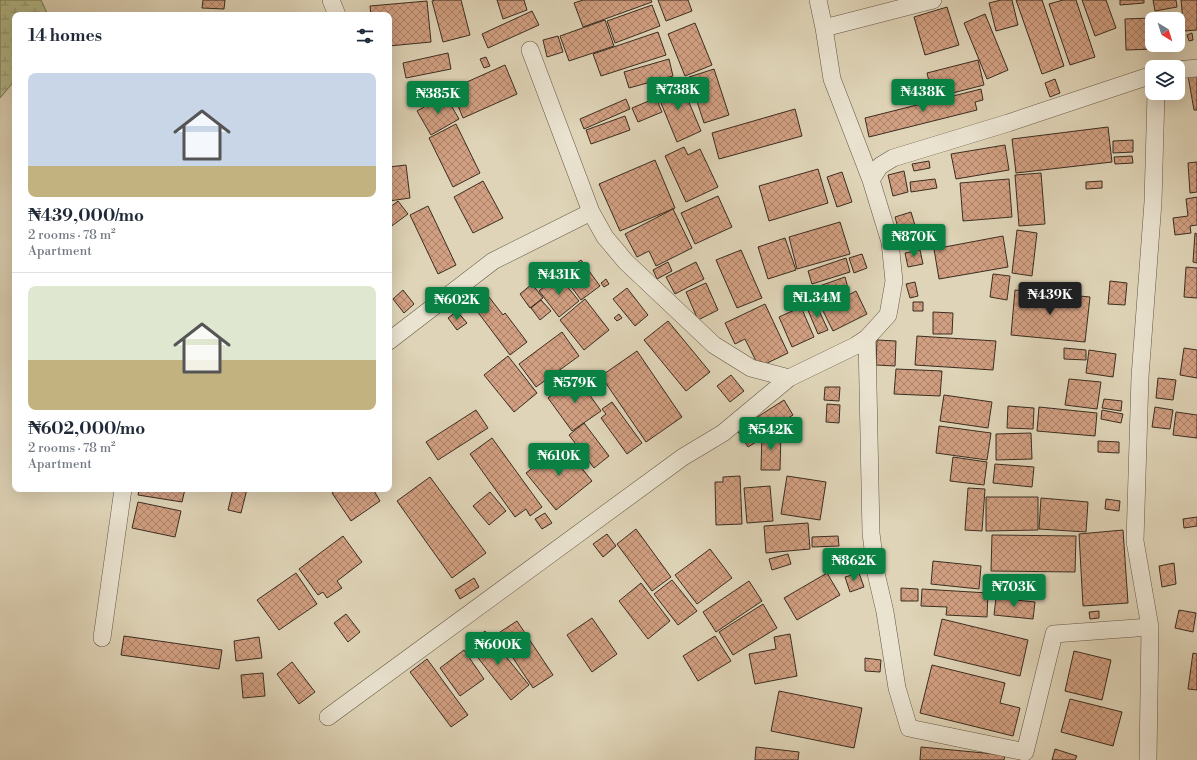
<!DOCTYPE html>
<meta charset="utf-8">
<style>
body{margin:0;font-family:"Libre Bodoni",serif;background:#f6f6f7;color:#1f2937;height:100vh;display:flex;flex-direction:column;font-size:15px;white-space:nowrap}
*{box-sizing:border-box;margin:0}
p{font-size:13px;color:#747a83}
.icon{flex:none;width:22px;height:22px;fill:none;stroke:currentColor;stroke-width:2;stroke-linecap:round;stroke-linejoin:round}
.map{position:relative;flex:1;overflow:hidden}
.side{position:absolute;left:12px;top:12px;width:380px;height:480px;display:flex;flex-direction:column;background:#fff;border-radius:8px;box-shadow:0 4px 16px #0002}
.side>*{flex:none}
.needle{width:26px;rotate:142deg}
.fabs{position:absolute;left:1145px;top:12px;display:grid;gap:8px}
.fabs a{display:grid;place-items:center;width:40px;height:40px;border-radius:8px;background:#fff;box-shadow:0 4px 16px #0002;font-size:20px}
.price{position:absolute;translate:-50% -34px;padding:0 9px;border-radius:4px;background:#0b8043;color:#fff;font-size:13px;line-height:26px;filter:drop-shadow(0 1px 2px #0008)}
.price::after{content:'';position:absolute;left:50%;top:24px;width:12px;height:9px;margin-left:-6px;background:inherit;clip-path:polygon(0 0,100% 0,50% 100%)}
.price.current{background:#222;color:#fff}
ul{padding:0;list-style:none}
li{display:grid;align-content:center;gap:8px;height:212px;padding:0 16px}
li+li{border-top:1px solid #e0e1e3}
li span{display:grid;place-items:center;height:124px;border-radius:8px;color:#555}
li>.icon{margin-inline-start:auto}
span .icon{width:72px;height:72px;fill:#fffc;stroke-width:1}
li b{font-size:17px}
h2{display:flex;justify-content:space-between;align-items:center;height:48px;padding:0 16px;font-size:17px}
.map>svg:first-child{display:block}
</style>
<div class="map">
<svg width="1197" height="760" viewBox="0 0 1197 760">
<defs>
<pattern id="wetland-marsh" width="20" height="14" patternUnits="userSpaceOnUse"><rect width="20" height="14" fill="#b5bc8c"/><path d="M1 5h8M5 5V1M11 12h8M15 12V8" fill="none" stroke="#949972"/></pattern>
<pattern id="building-cross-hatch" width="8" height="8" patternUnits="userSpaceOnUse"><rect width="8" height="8" fill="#d19f81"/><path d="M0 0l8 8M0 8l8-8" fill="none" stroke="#ab8269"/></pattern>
</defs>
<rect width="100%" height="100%" fill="#dfd4b7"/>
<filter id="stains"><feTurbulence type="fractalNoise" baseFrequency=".005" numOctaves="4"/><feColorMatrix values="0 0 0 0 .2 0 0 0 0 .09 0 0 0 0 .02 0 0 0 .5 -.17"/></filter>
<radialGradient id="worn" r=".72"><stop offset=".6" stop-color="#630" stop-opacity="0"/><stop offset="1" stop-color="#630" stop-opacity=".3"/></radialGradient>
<path fill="url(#wetland-marsh)" stroke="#787456" d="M0,0H41L48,15H15V80L0,98Z"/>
<path fill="url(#building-cross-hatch)" stroke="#3b2d20" d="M203,0H225L224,9L202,8Z
M435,0H461L470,35L443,42L432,1Z
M497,0H524L527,10L503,19Z
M583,0H651L652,2L583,27L574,3Z
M658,0H688L692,11L666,21Z
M1001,0H1012L1018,25L996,31L989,3Z
M1016,0H1042L1064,66L1042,74Z
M1063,0H1076L1095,57L1070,65L1049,4Z
M1082,0H1106L1116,28L1095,36Z
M1120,0H1144V3L1120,5Z
M1153,0H1176L1177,7L1155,11Z
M1181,0H1197V30L1184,31Z
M427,1L431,42L389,46V15H371L370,6Z
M652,5L660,26L615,43L607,21Z
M947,7L959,45L925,55L914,17Z
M532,11L539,25L488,48L482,34Z
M985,14L1008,70L987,79L964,23Z
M1152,18L1153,49L1126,50L1125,19Z
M605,20L614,46L569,61L560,36Z
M695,23L712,65L685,76L668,34Z
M658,32L666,55L601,76L593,54Z
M1178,33H1182L1183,43L1178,44Z
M1192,33L1193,40L1189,41L1187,35Z
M558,36L563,52L547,57L543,40Z
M448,53L451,69L406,78L403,63Z
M486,57L490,66L484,68L480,59Z
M669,59L673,76L629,88L624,72Z
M978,60L984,85L933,98L927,73Z
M505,65L517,94L463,118L451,89Z
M714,69L729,115L704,123L689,77Z
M1197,74V110H1194L1188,76Z
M1055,79L1060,93L1050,97L1045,83Z
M680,81L701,131L677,142L656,91Z
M981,89L983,100L975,102L977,110L869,137L865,118Z
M445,95L459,119L431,135L417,111Z
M656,98L662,112L638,122L632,108Z
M626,99L630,109L584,129L580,119Z
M795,109L802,136L719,159L712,133Z
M625,116L630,130L591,144L586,130Z
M456,124L480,173L453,187L429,138Z
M1108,127L1112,162L1016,173L1012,139Z
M1133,140V152L1113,153V141Z
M1005,145L1009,170L956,179L951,154Z
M684,147L688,155L700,149L718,187L686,202L665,156Z
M1132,156L1133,163L1115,164L1114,157Z
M655,160L675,208L620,231L599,184Z
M929,161L930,168L914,171L912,164Z
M1197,162V192L1190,193L1188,163Z
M406,165L410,198L389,201V167Z
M818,169L828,203L769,221L759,186Z
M904,171L908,192L893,196L888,175Z
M842,172L852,202L837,207L827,177Z
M1041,173L1045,224L1019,226L1015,175Z
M935,179L937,188L911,192L910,182Z
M1009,179L1012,217L963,221L960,183Z
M483,181L503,218L473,233L454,197Z
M1102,181V188L1086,189V182Z
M718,196L732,227L695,244L681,213Z
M1197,197V225L1190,226L1191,233L1175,235L1173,218L1188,216L1186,199Z
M398,201L408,214L389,228V208Z
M428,206L456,265L438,274L410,215Z
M673,209L692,248L656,266L649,251L637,257L625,234Z
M911,212L917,232L901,238L895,217Z
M840,222L850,254L797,269L789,237Z
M1017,230L1037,233L1032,276L1012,273Z
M1195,233L1197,234V263L1193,262Z
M1003,236L1008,267L939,279L934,249Z
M785,238L796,270L768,279L758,247Z
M741,250L762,298L737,308L716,260Z
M920,250L923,264L908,267L905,253Z
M862,254L867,268L854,273L849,258Z
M846,258L850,272L812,284L808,271Z
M581,260L600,286L581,300L562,274Z
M668,262L672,271L657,279L653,270Z
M696,262L704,279L675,294L666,277Z
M1186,267L1197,268V298L1184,297Z
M993,274L1010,276L1007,300L990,297Z
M558,275L579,301L559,317L539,291Z
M845,277L848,288L815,299L811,289Z
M606,279L609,284L604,287L601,283Z
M1110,281L1127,283L1125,305L1108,304Z
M915,282L918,296L910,298L906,284Z
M706,283L718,310L698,320L686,292Z
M532,284L543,298L530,308L520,294Z
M482,288L503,315L505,313L527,342L510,355L468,299Z
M627,288L648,315L635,326L613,299Z
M403,290L414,304L404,313L393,299Z
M1015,290L1090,297L1085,342L1011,335Z
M856,291L867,314L833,331L822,309Z
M585,299L609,330L584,350L560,320Z
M541,300L551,311L540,320L531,308Z
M913,302H923V311H913Z
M765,304L788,353L759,367L745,339L735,344L725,323Z
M816,304L828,330L818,334L807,308Z
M801,307L814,337L792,347L779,317Z
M457,311L467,323L457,330L448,318Z
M933,312L953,313L952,334H933Z
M619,314L622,318L617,321L614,318Z
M668,321L710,372L686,391L644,340Z
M562,332L579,356L536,387L519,364Z
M917,336L996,341L993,370L915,365Z
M877,340L896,341L895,366L876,365Z
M1064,348L1086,350V360L1064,359Z
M1184,348L1197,350V378L1180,375Z
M1089,350L1116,354L1113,377L1086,373Z
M637,351L682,417L646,442L601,376Z
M508,356L537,393L514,412L484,375Z
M896,369L942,371L940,396L894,394Z
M731,375L744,391L730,402L717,386Z
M577,377L601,411L572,431L548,398Z
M1158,378L1176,380L1173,400L1156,398Z
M1069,379L1101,382L1097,409L1065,405Z
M825,387H840L839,401L824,400Z
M944,395L992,402L988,428L940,421Z
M1104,399L1122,401L1121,411L1102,408Z
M784,400L793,415L768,431L761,419L752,425L761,439L748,447L737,430Z
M612,402L642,443L627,454L601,418L606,414L602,409Z
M827,404L840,405L839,423L826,422Z
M1008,406L1034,408L1033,429L1007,428Z
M1039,407L1097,413L1095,436L1037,431Z
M1155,407L1173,410L1170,429L1152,427Z
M476,410L488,428L438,460L426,442Z
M1102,410L1123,414L1121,423L1101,419Z
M1176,412L1197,415V438L1173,435Z
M584,423L609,456L594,468L569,435Z
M939,426L991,433L987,460L936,453Z
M762,431L781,432L780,470H761Z
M1031,433L1032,459L996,460V434Z
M492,438L542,507L530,516L526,509L515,517L470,454Z
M1098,441L1119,442V453L1098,452Z
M563,445L592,481L556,510L526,473Z
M953,457L987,462L984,485L950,481Z
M995,464L1034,467L1032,487L993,483Z
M740,476L742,524L716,525L715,482H723V477Z
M787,476L826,482L820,520L781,514Z
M430,477L486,553L452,578L397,501Z
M770,486L773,521L747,523L744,488Z
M968,488L985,489L982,531L965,530Z
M139,489H185L182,502L138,495Z
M233,489H247L241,513L228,510Z
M338,489H373L380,501L351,521L332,493Z
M490,492L506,511L489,525L473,506Z
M986,497H1038V530L986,531Z
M1041,498L1088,502L1086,532L1039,529Z
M1106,499L1120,501L1119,511L1105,509Z
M138,502L181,511L175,537L132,528Z
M545,513L552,523L542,529L535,519Z
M1197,517V526L1184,528L1183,519Z
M808,523L810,549L766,553L764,526Z
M636,529L671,577L652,591L617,544Z
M1123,530L1128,603L1083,606L1079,534Z
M607,534L616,546L603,557L593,544Z
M992,535L1076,536L1075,572L991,571Z
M343,536L362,562L337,581L342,588L327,598L323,592L318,595L299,569Z
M838,536L839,546L812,547V537Z
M710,549L732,578L697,604L675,575Z
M788,554L791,564L772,570L769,559Z
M933,561L981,566L979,589L931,584Z
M1174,563L1176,584L1162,587L1159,566Z
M296,573L317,604L279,630L257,600Z
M827,573L840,595L797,620L784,598Z
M859,573L864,587L850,592L845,577Z
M474,578L479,587L460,599L455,590Z
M672,580L697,611L678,625L654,594Z
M749,581L762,601L716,632L703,612Z
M641,583L670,621L648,639L619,601Z
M901,588L918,589V601H901Z
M922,589L988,593L987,617L946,615L947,607L921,606Z
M996,598L1035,602L1033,619L994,615Z
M763,604L777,628L733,655L719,632Z
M1179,610L1196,613L1193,632L1175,628Z
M1099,611V618L1090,619L1089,612Z
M346,614L360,632L348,642L334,623Z
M592,618L617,654L592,672L567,635Z
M942,619L1028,640L1020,676L934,655Z
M517,621L553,675L533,688L497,634Z
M485,631L529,685L511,700L468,645Z
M790,634L797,676L755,684L749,654L776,649L774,637Z
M124,636L222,650L219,669L121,655Z
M715,636L731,661L698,681L683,656Z
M259,637L262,658L236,661L234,641Z
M464,650L484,679L460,696L440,668Z
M1074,651L1111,660L1102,700L1065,691Z
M1193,653L1197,654V690L1188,689Z
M865,658L881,660L880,672L865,671Z
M427,659L468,715L451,727L410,672Z
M292,662L315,692L299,704L277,674Z
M932,665L1005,683L1000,703L1020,708L1013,736L920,713Z
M263,673L265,696L243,698L241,675Z
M779,691L862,708L854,748L771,731Z
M1070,699L1122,712L1113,746L1061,732Z
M756,747L799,752L798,760H755Z
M921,747L1005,755L1004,760H920Z
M1055,749L1077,756L1075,760H1052Z"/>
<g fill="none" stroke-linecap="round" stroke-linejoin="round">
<g stroke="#645746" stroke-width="18">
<path id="street" d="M331,0L337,15
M824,28L933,0
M530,50L591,212L605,237L626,262L714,345L751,368L789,378
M1178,70L1197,68
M871,180L880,166L893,158L1008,123L1152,75
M867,338L871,533L876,573L885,612L897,688L909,728L1025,752L1054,634L1150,627
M389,341L493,261L591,212
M102,638L123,489
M328,717L683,457L723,433L789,378L855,346L867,338L888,315L894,281L890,242L871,180L832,79L824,28L818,0
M1148,760L1150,627L1135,541L1140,377L1153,202L1156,93"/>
</g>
<use href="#street" stroke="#eae3d0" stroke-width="17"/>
</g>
<rect width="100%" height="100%" filter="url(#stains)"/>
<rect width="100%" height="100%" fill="url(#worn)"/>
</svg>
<div class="fabs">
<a><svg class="needle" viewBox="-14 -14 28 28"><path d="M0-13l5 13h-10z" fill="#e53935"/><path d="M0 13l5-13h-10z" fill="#747a83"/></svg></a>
<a><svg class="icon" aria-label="layers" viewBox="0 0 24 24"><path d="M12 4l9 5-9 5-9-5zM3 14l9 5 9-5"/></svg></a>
</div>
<b class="price" style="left:678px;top:111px">₦738K</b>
<b class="price" style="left:923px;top:113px">₦438K</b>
<b class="price" style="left:438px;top:115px">₦385K</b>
<b class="price" style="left:914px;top:258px">₦870K</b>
<b class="price" style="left:559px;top:296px">₦431K</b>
<b class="price current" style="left:1050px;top:316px">₦439K</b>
<b class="price" style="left:817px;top:319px">₦1.34M</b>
<b class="price" style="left:457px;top:321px">₦602K</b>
<b class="price" style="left:575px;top:404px">₦579K</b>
<b class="price" style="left:771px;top:451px">₦542K</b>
<b class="price" style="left:559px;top:477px">₦610K</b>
<b class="price" style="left:854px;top:582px">₦862K</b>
<b class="price" style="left:1014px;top:608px">₦703K</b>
<b class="price" style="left:498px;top:666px">₦600K</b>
<section class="side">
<h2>14 homes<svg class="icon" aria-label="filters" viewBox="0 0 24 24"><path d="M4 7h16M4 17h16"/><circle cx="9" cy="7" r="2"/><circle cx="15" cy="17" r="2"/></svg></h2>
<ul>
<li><span style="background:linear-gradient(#c9d6e8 75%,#c2b280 0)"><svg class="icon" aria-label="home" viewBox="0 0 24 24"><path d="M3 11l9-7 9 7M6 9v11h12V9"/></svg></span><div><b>₦439,000/mo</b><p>2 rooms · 78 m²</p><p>Apartment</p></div></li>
<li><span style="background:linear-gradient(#dfe7d0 60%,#c2b280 0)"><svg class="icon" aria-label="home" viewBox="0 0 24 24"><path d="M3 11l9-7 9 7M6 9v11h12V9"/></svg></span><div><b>₦602,000/mo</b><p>2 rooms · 78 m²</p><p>Apartment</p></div></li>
</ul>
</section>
</div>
